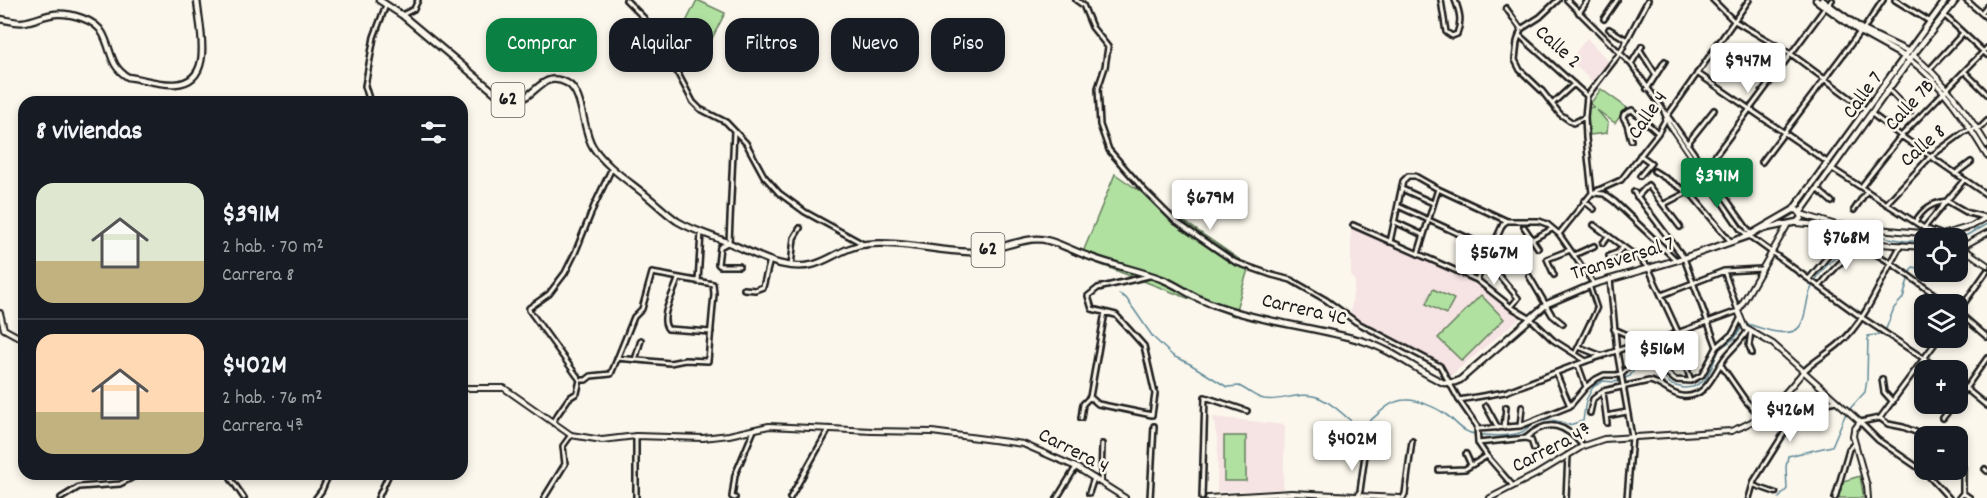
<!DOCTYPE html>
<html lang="es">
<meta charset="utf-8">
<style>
body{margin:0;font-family:Dekko,sans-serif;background:#242831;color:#f1f3f6;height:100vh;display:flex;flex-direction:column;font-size:22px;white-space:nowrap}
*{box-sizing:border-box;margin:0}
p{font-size:20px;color:#9ea1a6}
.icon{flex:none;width:33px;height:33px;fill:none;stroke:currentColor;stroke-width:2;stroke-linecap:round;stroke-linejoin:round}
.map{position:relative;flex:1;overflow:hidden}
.details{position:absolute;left:18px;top:96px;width:450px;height:384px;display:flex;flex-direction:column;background:#171b24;border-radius:18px;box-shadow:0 3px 9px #0003}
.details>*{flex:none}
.guide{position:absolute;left:486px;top:18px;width:570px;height:54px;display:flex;gap:12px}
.controls{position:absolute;left:1914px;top:228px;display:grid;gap:12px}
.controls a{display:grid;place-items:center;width:54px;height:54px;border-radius:12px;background:#171b24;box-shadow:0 3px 9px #0003;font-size:30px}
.price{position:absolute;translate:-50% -51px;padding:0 14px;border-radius:6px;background:#fff;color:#222;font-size:20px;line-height:39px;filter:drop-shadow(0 2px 3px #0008)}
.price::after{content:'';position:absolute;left:50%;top:36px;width:18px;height:14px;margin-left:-9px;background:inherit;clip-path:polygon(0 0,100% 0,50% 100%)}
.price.selected{background:#0b8043;color:#fff}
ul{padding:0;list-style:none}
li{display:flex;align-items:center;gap:18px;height:150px;padding:0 18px}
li+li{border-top:2px solid #363941}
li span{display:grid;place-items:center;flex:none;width:168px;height:120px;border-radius:18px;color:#555}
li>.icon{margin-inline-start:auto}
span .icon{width:72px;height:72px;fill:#fffc;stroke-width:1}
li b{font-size:26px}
h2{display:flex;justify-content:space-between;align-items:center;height:72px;padding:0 18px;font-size:26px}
.chip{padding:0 21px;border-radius:18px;background:#171b24;box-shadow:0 3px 9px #0003;font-size:21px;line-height:54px}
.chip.selected{background:#0b8043;color:#fff}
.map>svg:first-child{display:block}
</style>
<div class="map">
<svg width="1987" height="498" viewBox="0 0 1987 498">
<rect width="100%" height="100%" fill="#fbf7ec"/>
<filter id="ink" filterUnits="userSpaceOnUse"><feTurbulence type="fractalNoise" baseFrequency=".0167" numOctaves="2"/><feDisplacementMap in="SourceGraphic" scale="12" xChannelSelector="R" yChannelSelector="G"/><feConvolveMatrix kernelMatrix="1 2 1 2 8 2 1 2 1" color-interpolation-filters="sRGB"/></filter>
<g filter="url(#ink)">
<path fill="#f6e3e3" d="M1587,38L1609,62L1595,84L1570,60Z
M1351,228L1480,286L1520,318L1448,378L1441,365L1384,336L1350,316L1355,281L1351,275Z
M1213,417L1285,425L1283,489L1217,492L1218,443Z"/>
<path fill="#b1e1a1" stroke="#667e5e" stroke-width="1.5" d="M697,0L725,13L703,56L676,42Z
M1601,89L1627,108L1615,123L1597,110L1608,123L1607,133L1590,135L1588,119V108L1594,107L1590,104Z
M1115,174L1249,266L1234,316L1081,257Z
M1433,289L1454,299L1446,314L1426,304Z
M1481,295L1504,319L1462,361L1438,338Z
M1224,436H1246V481H1224Z
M1860,476L1864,498H1838L1843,481Z"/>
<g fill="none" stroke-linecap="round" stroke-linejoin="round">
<path stroke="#5f8999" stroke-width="1.5" d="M1958,240L1987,224
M1859,242L1873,235L1905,241H1924
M1119,294L1126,298L1153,337L1173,356L1190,364L1227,387L1239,386C1248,390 1254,397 1264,399C1281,402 1300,391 1317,397C1333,403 1346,417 1359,428C1376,420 1386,400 1406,400C1417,399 1437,408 1445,414C1456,421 1462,433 1476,434C1489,436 1509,437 1522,432C1526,430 1529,426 1533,424C1546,418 1558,420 1569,425L1583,421L1586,400L1593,387L1603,381L1615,382L1630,376L1638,363L1647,355L1653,356L1660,374L1672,385L1684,388L1693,387L1705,380L1712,367L1719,349L1734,339L1742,327
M1746,325L1748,324C1760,328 1791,340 1800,326C1806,317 1806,304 1809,294C1817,271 1834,256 1855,244
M1779,498L1787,489L1786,467L1788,456L1832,446L1846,413L1865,392L1867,380L1868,336L1882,334L1886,329L1894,308L1903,298L1910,272L1913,267L1924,270"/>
<g stroke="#1c1c1c" stroke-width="7">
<path id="pedestrian" d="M1590,323L1597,308L1590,287
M1753,485L1776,493"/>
</g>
<g stroke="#1c1c1c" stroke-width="8">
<path id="minor" d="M626,0L643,17L659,38L693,102L700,109L726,122L746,143L764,176L779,193L805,212L865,245
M1076,0L1083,5L1092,27L1108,47L1105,67L1098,88L1100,125L1109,150L1144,190L1175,221L1235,262L1272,275L1291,280L1326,300L1356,322L1440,366L1459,400L1477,426L1478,443L1487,456L1513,486
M1441,0L1446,32L1452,36L1457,34C1462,21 1460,13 1455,0
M1558,0L1540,17L1521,29L1517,42L1515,60L1520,70L1542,91L1560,114L1573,123L1585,117
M1567,0L1631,64L1751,234
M1713,0L1733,20L1791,54L1865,109
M1895,0L1929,21
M1966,0L1987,18
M1828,5L1832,0
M1506,8L1521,29
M1579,13L1588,0
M1981,13L1987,6
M402,15L414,9L418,0
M1944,15L1987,55
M1604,19L1617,0
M1609,29L1627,40
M1863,30L1883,0
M1519,35L1587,96
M1717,43C1730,53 1744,59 1747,76
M1640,50L1656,75
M1631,64L1642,46
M1930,69L1963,33
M1965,72L1987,94
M1697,73L1827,162
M1647,89L1665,61
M1889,90L1910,112
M370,102L365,86L374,37L386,5
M1552,104L1574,84
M1664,112L1669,124L1741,230L1861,317L1941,370
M1872,114L1901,136L1987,195
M734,131L729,242L720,247L718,264L720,266H739
M1631,140L1627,124L1623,117L1624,114L1632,110L1658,133
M1687,144L1714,110
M1640,155L1651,163L1640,176
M1762,162L1860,32
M1831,168L1924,228L1940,234
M1654,171L1692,195L1731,242
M1955,174L1971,162
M1861,187L1901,136L1987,48
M1402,189L1433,203
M1817,189L1832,202
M1634,192L1684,258L1717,347
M1592,193L1586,138L1585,117L1587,96L1620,53L1648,0
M1593,193L1604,194L1615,202L1676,260
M1637,197L1648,185L1680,227
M1584,201L1594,209
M1664,204L1688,192L1825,8
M1886,204L1930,157L1964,132L1981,127L1987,121
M1398,206L1492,249
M1854,210L1867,191
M1395,222L1423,235
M1915,222C1923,209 1931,203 1947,201L1968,213L1985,217
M1353,225L1477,280L1511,307L1531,319L1553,340L1586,361
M1594,225L1641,260L1649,269L1678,332
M1524,227L1538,248
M1924,228L1964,180
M1559,234L1592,193L1621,180L1658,133L1668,115L1749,0
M1533,239L1552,229
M1390,242L1403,181L1408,176H1415L1438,189L1507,221H1539L1547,224L1559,234L1594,284
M1603,243L1608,236
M1418,254L1438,189
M1574,255L1594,246
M1609,256L1617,253L1623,247
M1487,261L1518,298L1511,307
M791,266L794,238L800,228
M1554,275L1547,259L1570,250
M1529,276L1552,315L1563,324
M678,279C675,291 658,318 668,329L711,332
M1610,279L1617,351L1632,437L1627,498
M1809,279L1828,256L1850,238
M1477,280L1503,224L1507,221
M698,282L701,232
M1820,286C1832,270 1845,257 1861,245L1891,263L1948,304
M744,289L755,290L763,287L770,260
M1662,295L1724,271L1762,269
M1958,312L1987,271
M1958,312L1987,337
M1614,329L1643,342
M1751,331L1749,346L1752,353
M1675,333L1691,381
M1939,338L1880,418L1860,422L1878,440L1926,473L1949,498
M1655,341L1667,373L1675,380L1691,381L1702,375L1717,347L1733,333L1740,319
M1579,347L1602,356
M1575,354L1590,323
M635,360L641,340
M1578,365L1586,387
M1721,365L1746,401L1760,416
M1804,371C1815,360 1829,353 1840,343C1867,320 1883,275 1901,245
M1556,373L1570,406
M1621,375L1655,341
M1882,379L1884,392L1893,402
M580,380H586L591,376L611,374L634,317L642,309L652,273L713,284L714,294L708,361L685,360L670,363L617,358
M1958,382L1987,406
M1603,392L1607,423
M1090,397L1098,404L1152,415L1155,394L1144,346L1116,315L1092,309L1088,296L1098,288L1149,276
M1090,397L1105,312
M1958,399L1987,358
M1459,400L1505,392L1586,361L1643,342L1655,341L1738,311L1724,271
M1486,406L1498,428
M1590,413L1593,399L1603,391L1649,381C1660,382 1669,394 1682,396C1708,399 1714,370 1727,355C1735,346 1742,340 1748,330
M1606,416L1627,412
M1081,418L1083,404L1090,397
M1880,418L1888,424L1903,427L1926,436
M1943,418L1954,404
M553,421L569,398L577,393L580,380L529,310V308L549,294L565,273L575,253L594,206L612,168
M1520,426L1522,407
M1504,428L1506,407
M1478,429L1520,426L1570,406L1586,387L1596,379L1604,375H1621
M636,436V498
M1526,438C1548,417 1566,425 1583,446
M1478,443L1526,438L1531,440L1534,449
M1958,453L1963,468V493
M1466,454L1471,465
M1985,469L1987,471
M1439,470L1465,469L1487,456
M235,474L231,479L244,498
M1101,482L1102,444
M1089,493L1094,478
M1963,493L1970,498
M61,498L79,487L120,484L139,474
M316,498L322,490L329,474
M378,498L389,474
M544,498L565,464L563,446L571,435
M735,498L732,497L735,475L754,430
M790,498L829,429
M1057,498L1076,467
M1150,498L1154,426
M1202,498L1205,397L1247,411
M1357,498L1360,491L1366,448
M1403,498L1405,494L1412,441
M1566,498L1568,455
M1749,498L1754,481L1795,416L1808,407L1836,401
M1835,498L1849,449L1854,444
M1959,498L1963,493"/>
</g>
<g stroke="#1c1c1c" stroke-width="8">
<path id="tertiary" d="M1913,55C1943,79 1967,112 1987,145
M1910,60C1943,84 1966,121 1987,156
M1801,214L1836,225L1942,235L1972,226L1987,217
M1796,223L1820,225L1836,230L1861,245L1880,244L1924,247
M1788,224L1738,311L1745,328L1773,344L1860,422L1854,430L1853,436L1867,486L1868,498
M1850,238L1869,228
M1958,245L1987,265
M1958,249L1987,233
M0,313L4,329L24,340
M462,388H504L571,435L602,440L636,436L703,438L729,435L769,426L872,431L932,432L1023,444L1076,467L1125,498
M1208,498L1291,493L1400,498
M1490,498L1537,474L1583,446L1604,439L1731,431C1766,419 1781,398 1804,371"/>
</g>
<g stroke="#1c1c1c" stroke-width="9">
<path id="secondary" d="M1816,0L1860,32L1907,58
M1822,0L1863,30L1909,52"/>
</g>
<g stroke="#1c1c1c" stroke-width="9">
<path id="primary" d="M379,0L402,15L500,97C535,113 535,67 567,83C584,92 582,131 593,147C606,167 630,182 648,197C658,205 667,214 677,221C695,232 717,237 736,246C751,252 766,261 781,264C824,274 832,248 867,244C901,241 935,251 969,252C992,253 1014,240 1037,239C1053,239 1072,251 1088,256C1113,266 1139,270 1164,280C1179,286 1192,297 1207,302C1257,322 1311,326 1363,341C1393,350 1415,370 1444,383L1455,382L1460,380L1547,304L1594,284L1684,258L1748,236L1793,210H1797L1800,213L1801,218L1797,222L1762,229
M0,19C7,20 16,23 23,22C34,21 44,15 55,14C70,13 96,19 103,34C112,51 110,67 128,77C143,79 160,85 175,84C216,82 199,26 197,0
M1793,210L1946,0
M1800,213L1913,55L1956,0"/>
</g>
<use href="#pedestrian" stroke="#fbf7ec" stroke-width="2"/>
<use href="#minor" stroke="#fbf7ec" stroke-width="3"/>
<use href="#tertiary" stroke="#fbf7ec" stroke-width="4"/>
<use href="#secondary" stroke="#fbf7ec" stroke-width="4.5"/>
<use href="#primary" stroke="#fbf7ec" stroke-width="4.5"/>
</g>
</g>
<g text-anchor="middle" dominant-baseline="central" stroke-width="5" stroke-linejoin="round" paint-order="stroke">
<g fill="#fbf7ec" stroke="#5f5e5a" stroke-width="1.5">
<rect x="491.5" y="83" width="33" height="34" rx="4.5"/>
<rect x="971.5" y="233" width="33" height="34" rx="4.5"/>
</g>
<g font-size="20" font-weight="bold" fill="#1c1c1c">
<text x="508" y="100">62</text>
<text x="988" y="250">62</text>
</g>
<g font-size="21" fill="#1c1c1c" stroke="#fbf7ec">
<text transform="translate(1557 48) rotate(42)">Calle 2</text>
<text transform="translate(1864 96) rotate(-54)">Calle 7</text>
<text transform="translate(1911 106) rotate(-47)">Calle 7B</text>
<text transform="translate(1649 116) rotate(-55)">Calle 4</text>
<text transform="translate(1924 147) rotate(-41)">Calle 8</text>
<text transform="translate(1623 260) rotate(-17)">Transversal 7</text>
<text transform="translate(1304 311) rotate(13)">Carrera 4C</text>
<text transform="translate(1553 449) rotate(-27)">Carrera 4ª</text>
<text transform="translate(1073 452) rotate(27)">Carrera 4</text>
</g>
</g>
</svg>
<div class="controls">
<a><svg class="icon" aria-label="locate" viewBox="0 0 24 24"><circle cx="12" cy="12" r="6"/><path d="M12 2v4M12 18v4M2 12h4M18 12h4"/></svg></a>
<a><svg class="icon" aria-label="layers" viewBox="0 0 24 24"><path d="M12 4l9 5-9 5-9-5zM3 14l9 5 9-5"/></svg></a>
<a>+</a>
<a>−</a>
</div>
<b class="price" style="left:1748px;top:94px">$947M</b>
<b class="price selected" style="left:1717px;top:209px">$391M</b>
<b class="price" style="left:1210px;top:231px">$679M</b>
<b class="price" style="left:1846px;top:271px">$768M</b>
<b class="price" style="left:1494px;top:286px">$567M</b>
<b class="price" style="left:1662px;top:382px">$516M</b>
<b class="price" style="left:1790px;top:443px">$426M</b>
<b class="price" style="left:1352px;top:472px">$402M</b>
<div class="guide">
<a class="chip selected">Comprar</a>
<a class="chip">Alquilar</a>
<a class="chip">Filtros</a>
<a class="chip">Nuevo</a>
<a class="chip">Piso</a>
</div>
<section class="details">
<h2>8 viviendas<svg class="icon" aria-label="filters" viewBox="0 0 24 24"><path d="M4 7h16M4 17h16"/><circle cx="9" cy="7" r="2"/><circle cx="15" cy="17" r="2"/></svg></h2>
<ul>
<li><span style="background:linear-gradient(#dfe7d0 65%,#c2b280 0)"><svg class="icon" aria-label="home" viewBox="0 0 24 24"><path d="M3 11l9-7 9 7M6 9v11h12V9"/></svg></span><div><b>$391M</b><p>2 hab. · 70 m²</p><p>Carrera 8</p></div></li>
<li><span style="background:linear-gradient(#ffd9b3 65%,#c2b280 0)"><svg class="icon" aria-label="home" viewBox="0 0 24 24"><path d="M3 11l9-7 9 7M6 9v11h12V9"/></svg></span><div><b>$402M</b><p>2 hab. · 76 m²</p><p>Carrera 4ª</p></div></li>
</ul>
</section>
</div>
